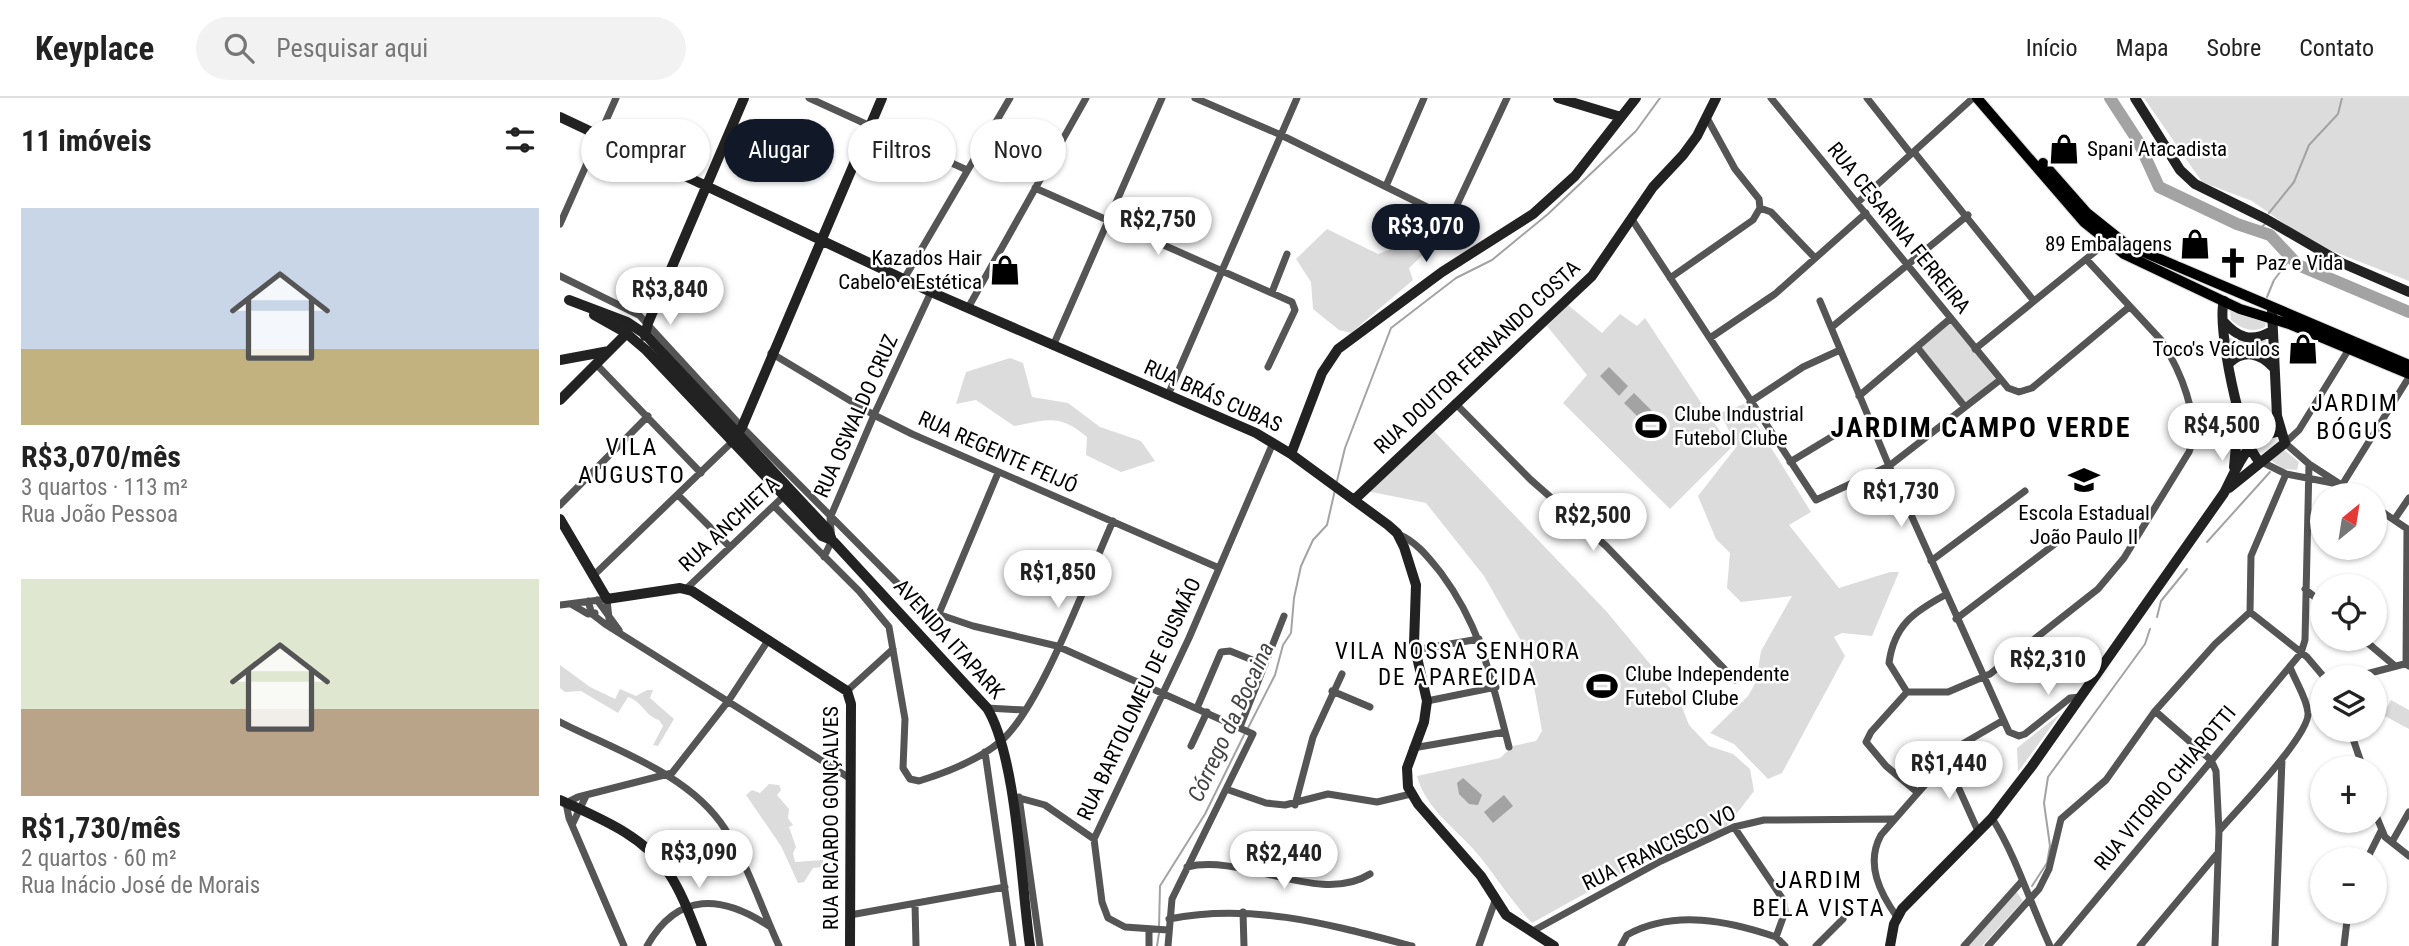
<!DOCTYPE html>
<html lang="pt">
<meta charset="utf-8">
<style>
body{margin:0;font-family:"Roboto Condensed",sans-serif;background:#f2f2f2;color:#222;height:100vh;display:flex;flex-direction:column;font-size:26px;white-space:nowrap}
*{box-sizing:border-box;margin:0}
p{font-size:23px;color:#767676}
.icon{flex:none;width:38px;height:38px;fill:none;stroke:currentColor;stroke-width:2;stroke-linecap:round;stroke-linejoin:round}
.map{position:relative;flex:1;overflow:hidden}
.drawer{display:flex;flex-direction:column;background:#fff;width:560px}
.drawer>*{flex:none}
.banner{position:absolute;left:21px;top:21px;width:665px;height:63px;display:flex;gap:14px}
.needle{width:46px;rotate:30deg}
.tools{position:absolute;left:1750px;top:385px;display:grid;gap:14px}
.tools a{display:grid;place-items:center;width:77px;height:77px;border-radius:50%;background:#fff;box-shadow:0 2px 5px #0004;font-size:35px}
.price{position:absolute;translate:-50% -60px;padding:0 16px;border-radius:24px;background:#fff;color:#222;font-size:23px;line-height:46px;filter:drop-shadow(0 2px 4px #0008)}
.price::after{content:'';position:absolute;left:50%;top:42px;width:21px;height:16px;margin-left:-10px;background:inherit;clip-path:polygon(0 0,100% 0,50% 100%)}
.price.current{background:#111827;color:#fff}
ul{padding:0;list-style:none}
li{display:grid;align-content:center;gap:14px;height:371px;padding:0 21px}
li span{display:grid;place-items:center;height:217px;border-radius:0px;color:#555}
li>.icon{margin-inline-start:auto}
span .icon{width:126px;height:126px;fill:#fffc;stroke-width:1}
li b{font-size:30px}
h2{display:flex;justify-content:space-between;align-items:center;height:84px;padding:0 21px;font-size:30px}
.tag{padding:0 24px;border-radius:32px;background:#fff;box-shadow:0 2px 5px #0004;font-size:24px;line-height:63px}
.tag.current{background:#111827;color:#fff}
header{display:flex;align-items:center;gap:42px;box-sizing:border-box;height:98px;padding:0 35px;background:#fff;border-bottom:2px solid #e0e0e0}
header strong{font-size:33px}
nav{display:flex;gap:38px;margin-inline-start:auto;font-size:24px}
.search{width:490px;height:63px;background:#f2f2f2;display:flex;align-items:center;gap:18px;box-sizing:border-box;padding:0 24px;border-radius:38px;color:#767676;font-size:26px}
main{display:flex;flex:1;min-height:0}
.map>svg:first-child{display:block}
</style>
<header>
<strong>Keyplace</strong>
<div class="search"><svg class="icon" aria-label="search" viewBox="0 0 24 24"><circle cx="10" cy="10" r="6"/><path d="M15 15l6 6"/></svg>Pesquisar aqui</div>
<nav><a>Início</a><a>Mapa</a><a>Sobre</a><a>Contato</a></nav>
</header>
<main>
<section class="drawer">
<h2>11 imóveis<svg class="icon" aria-label="filters" viewBox="0 0 24 24"><path d="M4 7h16M4 17h16"/><circle cx="9" cy="7" r="2"/><circle cx="15" cy="17" r="2"/></svg></h2>
<ul>
<li><span style="background:linear-gradient(#c9d6e8 65%,#c2b280 0)"><svg class="icon" aria-label="home" viewBox="0 0 24 24"><path d="M3 11l9-7 9 7M6 9v11h12V9"/></svg></span><div><b>R$3,070/mês</b><p>3 quartos · 113 m²</p><p>Rua João Pessoa</p></div></li>
<li><span style="background:linear-gradient(#dfe7d0 60%,#b9a48a 0)"><svg class="icon" aria-label="home" viewBox="0 0 24 24"><path d="M3 11l9-7 9 7M6 9v11h12V9"/></svg></span><div><b>R$1,730/mês</b><p>2 quartos · 60 m²</p><p>Rua Inácio José de Morais</p></div></li>
</ul>
</section>
<div class="map">
<svg width="1849" height="848" viewBox="0 0 1849 848">
<rect width="100%" height="100%" fill="#fff"/>
<path fill="#dcdcdc" d="M1584,0H1849V183L1752,145L1692,103L1642,84Z
M767,131L818,156L860,140L869,151L849,170L853,182L791,235L779,232L753,211L751,184L736,161Z
M1008,207L1042,235L1060,216L1077,228L1085,220L1171,350L1110,411L1003,305L1027,277L987,228Z
M1670,212L1706,223L1705,229C1692,235 1682,231 1671,222Z
M1391,223L1436,282L1405,307L1359,249Z
M1667,239L1686,245L1706,240L1707,255C1694,245 1683,246 1669,253Z
M450,260L463,265L472,299L508,305L540,329L581,343L595,363L561,374L526,357L527,339C499,315 487,322 454,328L416,302L396,306L406,274Z
M1184,306L1251,414L1229,427L1279,490L1330,474H1339L1312,538L1282,535L1274,539L1285,558L1222,675L1208,681L1174,646L1150,635L1188,598L1196,584L1201,553L1232,498L1181,504L1167,490L1170,455L1156,441L1138,398L1177,348L1160,315Z
M874,333L1047,514L1119,601L1129,627L1149,648L1173,656L1190,671L1194,693L1168,727L1150,738L1080,765L972,825C953,805 938,782 921,760C900,734 865,711 857,678L940,660L953,648L976,643L982,633L968,555L924,478L866,405L807,393Z
M1724,352L1739,364L1737,372L1724,371L1710,362Z
M0,567L30,589L55,601L60,591L76,598L87,592H93L90,600L114,621L98,648L93,647L103,628L99,622C85,618 83,604 68,599L58,615L21,593L5,594L0,590Z
M1831,602L1849,612V631L1823,617Z
M1501,615L1458,674L1457,650Z
M209,686L219,687L221,692L217,697L229,711L228,720L233,727L229,729L236,749L233,755L235,764L263,762V769L253,770L244,784L238,785L221,748L186,697L192,692L200,695Z
M1456,793L1463,803L1422,848H1407Z"/>
<path fill="#a3a3a3" d="M1049,269L1068,288L1059,298L1040,278Z
M1074,295L1093,314L1083,324L1064,305Z
M903,680L922,697L918,707L909,706L899,696L897,685Z
M944,697L953,708L933,725L924,714Z"/>
<g fill="none" stroke-linecap="round" stroke-linejoin="round">
<path stroke="#a3a3a3" stroke-width="2" d="M1709,115L1734,84L1749,47L1778,16L1782,0
M1698,133L1705,126
M1707,199L1714,182L1730,161
M777,383L785,350L831,230L896,180L932,162L988,116L1076,33L1100,0
M1647,444L1710,374
M1597,519L1601,503L1627,471
M687,632L715,577L723,547L731,535L734,500L741,468L753,442L767,427L775,392
M1472,788L1487,765L1490,748L1484,705L1488,679L1585,546L1590,531
M599,830L600,788L645,716L684,637
M597,848L599,835"/>
<path stroke="#a3a3a3" stroke-width="12" d="M1550,0L1578,43L1599,89L1677,126L1710,137L1738,167L1849,214"/>
<g stroke="#dbdbdb" stroke-width="12">
<path id="primary" d="M1417,0L1524,124L1564,156L1680,211L1729,226L1849,276
M1483,65L1527,115L1567,147L1849,267"/>
</g>
<path stroke="#555" stroke-width="7" d="M249,0L407,72
M635,0L721,37L867,109L889,116L895,111L947,0
M1211,0L1448,290L1459,294L1472,290L1569,209
M1307,0L1351,56
M1147,20L1175,71L1199,101L1200,110
M1354,54L1474,203
M826,88L864,0
M475,90L732,204L735,212L708,269
M1297,105L1413,0
M1200,110L1211,114L1255,160
M1071,120L1256,402L1329,368L1440,282
M0,126L56,0
M0,178L79,217L182,329L363,511L413,528L497,548L693,636L612,801L608,848
M1110,180L1193,122L1200,110
M344,181L450,0
M712,194L727,156
M1260,203L1329,368L1449,634L1459,638L1465,636L1510,600L1520,599
M408,210L526,0
M1272,229L1408,117
M1150,240L1215,196L1306,115
M493,248L602,0
M1357,249L1405,309
M1415,251L1547,144
M1789,251L1739,332L1725,345L1749,366L1797,397
M211,255L314,317L352,336L659,470
M37,267L141,375
M608,297L737,0
M1299,298L1391,220
M1190,304L1243,269L1280,252
M895,305L971,382L1046,448L1175,582
M1700,363L1726,376L1778,386
M1230,364L1273,338
M1782,387L1849,279
M118,397L170,449
M0,407L88,318
M214,408L299,493L329,529L345,621L343,670L350,681L359,683C385,675 420,661 441,643C481,609 529,476 553,423
M1815,409L1849,432
M1834,422L1849,400
M1847,431L1846,566L1849,568
M838,436C857,444 868,459 881,475C922,530 932,584 949,649
M264,459L272,442L270,420L314,317L371,194
M1371,463L1465,393
M33,478L172,344
M126,491L227,395
M1745,491L1762,505
M37,502L59,532
M28,503L32,516L45,526L291,681
M11,506L28,516L35,515
M0,507L47,501L49,521
M1690,514L1691,458L1726,376
M1690,514L1747,559L1764,579
M378,518L438,375
M1396,521L1504,439
M1803,541L1835,568
M855,552L919,541
M1795,579L1848,565
M287,593L333,551
M772,593L810,609
M1347,594H1388L1430,576L1538,491L1564,460L1629,354C1641,319 1620,272 1601,242L1527,162
M867,603L936,589
M427,610L465,612
M637,610L661,554L670,553L705,567
M1595,613L1651,662L1656,673L1659,733L1655,848
M0,624C55,652 130,676 165,731C188,767 201,809 219,848
M680,629L724,518
M1790,632L1803,670
M631,648L647,614
M853,650L945,634
M425,654L453,848
M1386,662L1418,733
M666,691L706,705L725,707L768,696L817,704L851,696
M1357,694L1326,668L1306,644L1311,634L1347,594L1329,565C1334,527 1354,514 1385,497
M456,699L485,707L534,741
M459,699L480,848
M735,707L753,639L782,576
M1815,715L1825,739L1849,758
M1432,720C1457,760 1470,805 1490,848
M12,727L26,698
M1659,733C1676,713 1750,637 1748,615C1747,600 1735,583 1730,569
M1832,744L1849,714
M1807,761L1821,733
M627,769C683,755 760,808 810,776
M355,806L356,848
M683,814L684,848
M290,817L445,789
M1337,819C1320,795 1305,766 1321,737L1399,648L1442,623
M609,821C692,804 772,827 852,848
M608,832L565,829L548,820L542,804L534,741L629,540L713,345
M971,834L1101,763L1174,729L1204,722L1333,721
M1216,839L1225,848
M64,848L9,720L6,705L18,699L112,675L169,602L209,541
M87,848C118,793 162,797 209,828
M589,848V831
M919,848L935,803
M1061,848L1067,837C1114,811 1169,823 1216,839L1225,814L1224,803L1174,729
M1256,848L1283,821
M1404,848L1462,783
M1428,848L1479,791L1489,771L1501,721L1546,682L1595,613L1655,546L1690,514
M1497,848L1741,555L1745,542L1749,366
M1580,848L1657,756
M1715,848L1722,661
M1784,848L1788,814"/>
<path stroke="#222" stroke-width="10" d="M998,0L1061,19
M1575,0L1620,72L1635,86L1706,121L1782,165L1849,194
M0,19L371,194L696,335L731,356L828,427L837,435L844,449L856,487L854,546L867,603L864,624L847,670L848,689L858,706L921,778L946,817L994,848
M9,202L67,224L85,236L268,432L272,442L427,610C457,659 461,787 470,848
M1664,203C1656,226 1681,347 1699,363
M34,217L66,235L86,252L262,438L272,442
M1663,223C1678,240 1691,245 1712,233
M85,238L88,225L184,0
M0,262L49,253
M1669,265C1684,251 1700,255 1713,269
M0,302L63,239L67,231
M172,344L182,329L322,0
M731,356L762,275L778,251L882,174L973,116L1015,78L1076,0
M1674,369L1678,328
M1669,390L1725,345L1717,318L1712,213
M794,402L1032,178L1093,89L1123,57L1137,38L1156,0
M0,421L47,501L120,490L132,493L287,593L291,606L290,848
M0,702C39,720 83,737 108,774C123,796 132,823 142,848
M1330,848L1334,826L1342,811L1432,720L1472,668L1664,395C1678,368 1687,338 1720,333"/>
<use href="#primary" stroke="#000" stroke-width="10"/>
</g>
<defs>
<g id="shop-bare" transform="scale(2.415)"><path d="M-5-2.5h2.3a2.7 3.5 0 0 1 5.4 0H5L5.5 6h-11ZM-1.5-2.5h3a1.5 2.3 0 0 0-3 0Z" fill="#000" stroke="#fff" stroke-width="2.5" paint-order="stroke"/></g>
<g id="church-bare" transform="scale(2.415)"><path d="M-1.2-6h2.4v3.5h3.3v2.4h-3.3V6h-2.4V-.1h-3.3v-2.4h3.3Z" fill="#000" stroke="#fff" stroke-width="2.5" paint-order="stroke"/></g>
<g id="stadium-bare" transform="scale(2.415)"><path d="M0-5a6.5 5 0 1 0 0 10a6.5 5 0 1 0 0-10ZM-3.5-1.8h7v3.6h-7Z" fill="#000" stroke="#fff" stroke-width="2.5" paint-order="stroke"/></g>
<g id="school-bare" transform="scale(2.415)"><path d="M0-5L7-2L0 1L-7-2ZM-4 1L0 2.5L4 1V4Q0 6-4 4Z" fill="#000" stroke="#fff" stroke-width="2.5" paint-order="stroke"/></g>
</defs>
<g fill-rule="evenodd">
<use href="#shop-bare" x="1504" y="51"/>
<use href="#shop-bare" x="1635" y="146"/>
<use href="#church-bare" x="1673" y="165"/>
<use href="#shop-bare" x="445" y="172"/>
<use href="#shop-bare" x="1743" y="251"/>
<use href="#stadium-bare" x="1091" y="328"/>
<use href="#school-bare" x="1524" y="382"/>
<use href="#stadium-bare" x="1042" y="588"/>
</g>
<g text-anchor="middle" dominant-baseline="central" stroke-width="5" stroke-linejoin="round" paint-order="stroke">
<g font-size="21" fill="#000" stroke="#fff" text-anchor="start">
<text x="1527" y="51">Spani Atacadista</text>
<text x="1612" y="146" text-anchor="end">89 Embalagens</text>
<text x="422" y="160" text-anchor="end">Kazados Hair<tspan x="422" dy="24">Cabelo e Estética</tspan></text>
<text x="1696" y="165">Paz e Vida</text>
<text x="1720" y="251" text-anchor="end">Toco's Veículos</text>
<text x="1114" y="316">Clube Industrial<tspan x="1114" dy="24">Futebol Clube</tspan></text>
<text x="1524" y="415" text-anchor="middle">Escola Estadual<tspan x="1524" dy="24">João Paulo II</tspan></text>
<text x="1065" y="576">Clube Independente<tspan x="1065" dy="24">Futebol Clube</tspan></text>
</g>
<g font-size="21" fill="#000" stroke="#fff">
<text transform="translate(1339 130) rotate(51)">RUA CESARINA FERREIRA</text>
<text transform="translate(917 259) rotate(-43)">RUA DOUTOR FERNANDO COSTA</text>
<text transform="translate(653 298) rotate(24)">RUA BRÁS CUBAS</text>
<text transform="translate(296 318) rotate(-66)">RUA OSWALDO CRUZ</text>
<text transform="translate(438 354) rotate(24)">RUA REGENTE FEIJÓ</text>
<text transform="translate(169 426) rotate(-43)">RUA ANCHIETA</text>
<text transform="translate(389 541) rotate(48)">AVENIDA ITAPARK</text>
<text transform="translate(579 601) rotate(-65)">RUA BARTOLOMEU DE GUSMÃO</text>
<text transform="translate(1605 690) rotate(-50)">RUA VITORIO CHIAROTTI</text>
<text transform="translate(271 720) rotate(-90)">RUA RICARDO GONÇALVES</text>
<text transform="translate(1099 750) rotate(-26)">RUA FRANCISCO VO</text>
</g>
<g font-size="23" letter-spacing="2" fill="#000" stroke="#fff">
<text x="898" y="553">VILA NOSSA SENHORA<tspan x="898" dy="26">DE APARECIDA</tspan></text>
</g>
<g font-size="23" font-style="italic" fill="#444" stroke="#fff">
<text transform="translate(671 624) rotate(-65)">Córrego da Bocaina</text>
</g>
<g font-size="24" letter-spacing="2" fill="#000" stroke="#fff">
<text x="1795" y="305">JARDIM<tspan x="1795" dy="28">BÓGUS</tspan></text>
<text x="72" y="349">VILA<tspan x="72" dy="28">AUGUSTO</tspan></text>
<text x="1259" y="782">JARDIM<tspan x="1259" dy="28">BELA VISTA</tspan></text>
</g>
<g font-size="28" font-weight="bold" letter-spacing="2" fill="#000" stroke="#fff">
<text x="1421" y="329">JARDIM CAMPO VERDE</text>
</g>
</g>
</svg>
<div class="tools">
<a><svg class="needle" viewBox="-14 -14 28 28"><path d="M0-13l5 13h-10z" fill="#e53935"/><path d="M0 13l5-13h-10z" fill="#767676"/></svg></a>
<a><svg class="icon" aria-label="locate" viewBox="0 0 24 24"><circle cx="12" cy="12" r="6"/><path d="M12 2v4M12 18v4M2 12h4M18 12h4"/></svg></a>
<a><svg class="icon" aria-label="layers" viewBox="0 0 24 24"><path d="M12 4l9 5-9 5-9-5zM3 14l9 5 9-5"/></svg></a>
<a>+</a>
<a>−</a>
</div>
<b class="price" style="left:598px;top:159px">R$2,750</b>
<b class="price current" style="left:866px;top:166px">R$3,070</b>
<b class="price" style="left:110px;top:229px">R$3,840</b>
<b class="price" style="left:1662px;top:365px">R$4,500</b>
<b class="price" style="left:1341px;top:431px">R$1,730</b>
<b class="price" style="left:1033px;top:455px">R$2,500</b>
<b class="price" style="left:498px;top:512px">R$1,850</b>
<b class="price" style="left:1488px;top:599px">R$2,310</b>
<b class="price" style="left:1389px;top:703px">R$1,440</b>
<b class="price" style="left:139px;top:792px">R$3,090</b>
<b class="price" style="left:724px;top:793px">R$2,440</b>
<div class="banner">
<a class="tag">Comprar</a>
<a class="tag current">Alugar</a>
<a class="tag">Filtros</a>
<a class="tag">Novo</a>
</div>
</div>
</main>
